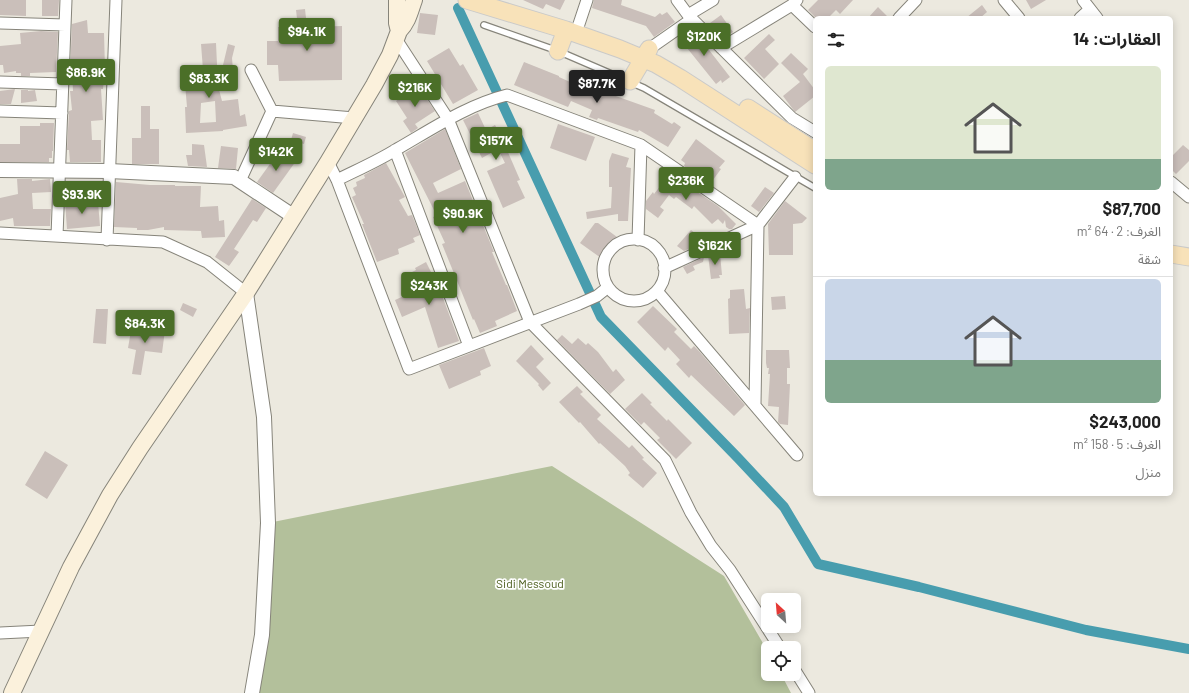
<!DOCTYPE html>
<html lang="ar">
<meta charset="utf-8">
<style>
body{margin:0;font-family:Barlow,"Noto Sans Arabic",sans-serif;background:#f2f2f2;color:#222;direction:rtl;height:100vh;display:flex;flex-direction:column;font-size:15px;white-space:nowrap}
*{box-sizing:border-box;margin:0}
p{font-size:13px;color:#767676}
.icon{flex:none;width:22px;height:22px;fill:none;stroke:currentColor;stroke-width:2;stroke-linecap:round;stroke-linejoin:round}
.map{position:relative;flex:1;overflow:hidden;direction:ltr}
.panel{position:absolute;left:813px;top:16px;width:360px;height:480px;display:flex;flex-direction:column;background:#fff;border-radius:6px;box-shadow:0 2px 10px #0003;direction:rtl}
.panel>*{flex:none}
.needle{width:26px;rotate:334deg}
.controls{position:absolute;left:761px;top:593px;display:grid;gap:8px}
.controls a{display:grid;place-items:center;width:40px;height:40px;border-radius:6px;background:#fff;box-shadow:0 2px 10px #0003;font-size:20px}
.price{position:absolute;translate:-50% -34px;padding:0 9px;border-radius:4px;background:#4b6f28;color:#fff;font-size:13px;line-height:26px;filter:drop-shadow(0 1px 2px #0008)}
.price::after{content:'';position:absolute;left:50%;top:24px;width:12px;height:9px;margin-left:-6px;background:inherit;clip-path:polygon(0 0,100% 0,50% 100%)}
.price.active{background:#222;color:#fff}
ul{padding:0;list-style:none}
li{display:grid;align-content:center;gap:8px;height:212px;padding:0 12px}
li+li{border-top:1px solid #e0e0e0}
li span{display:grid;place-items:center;height:124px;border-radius:6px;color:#555}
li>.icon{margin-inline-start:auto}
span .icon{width:72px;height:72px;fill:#fffc;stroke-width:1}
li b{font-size:17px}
h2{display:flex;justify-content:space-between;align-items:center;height:48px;padding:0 12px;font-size:17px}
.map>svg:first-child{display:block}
</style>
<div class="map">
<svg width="1189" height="693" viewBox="0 0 1189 693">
<rect width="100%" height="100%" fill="#ece9df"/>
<path fill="#b3c09b" d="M552,466L724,576L768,652V674H781L791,693H258L268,523Z"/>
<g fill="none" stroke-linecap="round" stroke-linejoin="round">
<path stroke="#489dae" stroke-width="10" d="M458,8L601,317L738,458L784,507L818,564L919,587L1086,630L1189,649"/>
</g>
<path fill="#cabfba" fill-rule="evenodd" d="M0,0H26V16L0,15Z
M42,0H59L58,16H42Z
M523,0H565L560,10L546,4L543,9Z
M594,0H622L621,5L655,17L660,13L662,15L667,12L675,22L654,37L646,26L592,8Z
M818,0H853L840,14L836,10L828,18H816L808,10Z
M1026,0H1046L1031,9Z
M982,5L987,12L980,18H966Z
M878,7L889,18H868Z
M305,9L307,27L342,26V80L279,81L278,65H267V41H278V27H298L296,10Z
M420,13L438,15L435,35L417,33Z
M721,15L733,32L722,39L710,23Z
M87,20L88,33H104L105,69L103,89H101L103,120L91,121L92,140H101V162H70L69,150H67L69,111L72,110L70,91H73L72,72H70L72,24Z
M692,28L730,77L722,83L721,80L716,84L679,38Z
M41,31L58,32L56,72L30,73V76H21V73H16V71L4,73L3,65H0V46L21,44L20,33Z
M769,34L775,40L765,49L779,64L764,79L744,58Z
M216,43L218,86L222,101L238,99L240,116L245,114L247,126L223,130V131L186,133L185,107H187L184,72L203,70L201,44ZM215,101L216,122L200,123L201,103Z
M228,44L235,46L232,58L233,70H228L229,85L218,86Z
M449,48L460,66L463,64L478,90L453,104L427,61Z
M791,53L808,69L803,74L815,90V96L795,112L783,96L800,82L781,63Z
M524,62L559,76V77L579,86L580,84L598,92L599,90L655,110L654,113L672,124L674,122L681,127L668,147L639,130L638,132L598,118L597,120L589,117L592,110L571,101L568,107L514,85Z
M418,86L435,111L415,124L418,128L411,133L403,121L407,118L396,101Z
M15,89L11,104H0V91Z
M21,90H28V91L35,90L37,101L21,103Z
M141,106H150V129H159V164H132V138H141Z
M478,113L486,130L495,125L505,143H504L520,180L517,181L525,198L503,208L487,171L505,163L498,149L482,158L463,120Z
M40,123H54L53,151H52V158H49V162H0V144H20V126H40Z
M558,124L595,137L586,161L550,148Z
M445,129L461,169L433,183L438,193L465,181L494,252H492L506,285H507L517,311L495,321L497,326L480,333L474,319L473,320L442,244L445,243L433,217L437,216L405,153Z
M293,133L306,137L304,144L291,140Z
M696,139L725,161L719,168L721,169L710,184L684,166L685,163L681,160Z
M192,144L204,145L207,167L188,166L186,155H192Z
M1183,145L1189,150V161L1176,174L1171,169V157Z
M221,146L238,148L236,169L218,168Z
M280,150L296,161L273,193L257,182Z
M612,153L629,158L626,167L631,168L628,221H618V214L587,219L586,212L611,208L612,187H609V161Z
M386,163L405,197L399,200L408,216L412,215L420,235L413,238L415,242L398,249L399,254L377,262L362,224H364L352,197L356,195L353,188L357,186L356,182L365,178L364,175Z
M668,176L673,179L675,177L718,206L736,224L732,229H729L726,227L725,220L723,224L718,219L712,224L694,206L692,209L676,197L674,199L669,195L660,207L664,210L658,218L646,209V201L653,192L654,194Z
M17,179H32V181L50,179L51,192L32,193L33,209H51L50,226H14L13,218L0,221V198L18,194Z
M116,182L150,185H175V186H201L200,207L218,206L219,221L224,220L225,237L202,238L201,231L164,230V227L148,230H137V228L114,227Z
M765,187L774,193L759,212L751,206Z
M252,199L266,208L257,222L253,220L234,249L239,252L229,266L215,257Z
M79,201V203L98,202L100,226L67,229L65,202Z
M785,201L807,218L802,223L793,224V255H769L768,224Z
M595,223H598L617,237L601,258L580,243Z
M691,230L704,240L702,243L684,251L677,246Z
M720,254L722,275H719L720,278L711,279L708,255Z
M704,257L703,262L693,266L695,270L687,274L683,267Z
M426,262L440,290L459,341L438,348L425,307L402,317L395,300L419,289L410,273L416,270L415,268Z
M744,289L746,309L750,308L749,333L729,334L728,299L730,298V290Z
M785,296L786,309L772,310L771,297Z
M183,303L197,309L193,317L180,310Z
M653,306L677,329L674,332L691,349L694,346L699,351L745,405L734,416L691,375L689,378L676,364L680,360L668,347L665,351L637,322Z
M96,309H108L106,344L93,343Z
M132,325L165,330L162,353L145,351L141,375L132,374L136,350L128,348Z
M562,335L572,344L578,338L586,345L588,343L598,352L613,372L616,369L625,380L610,394L557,340Z
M531,345L544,359L536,367L551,383L543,391L538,385L539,384L516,361Z
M484,348L491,366L480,371L481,375L449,389L439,365Z
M766,350H789L790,368H787V384H790L788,425L780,424L778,422L779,407L768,406L770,374H768L769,368H767L766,363Z
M577,386L583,392L580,394L601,415L597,419L629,448L632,445L644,458L642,459L657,473L643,488L628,475L630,473L625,466L600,443L599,444L580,422L579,423L559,402Z
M642,393L652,403L650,404L667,421L668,419L692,443L676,459L657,440L660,438L644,422L641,425L625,409Z
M45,451L68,465L47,499L25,485Z"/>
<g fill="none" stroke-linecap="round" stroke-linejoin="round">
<g stroke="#86847a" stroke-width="8">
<path id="service" d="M484,25L558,51L644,88L815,188"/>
</g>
<g stroke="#86847a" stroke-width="13">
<path id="minor" d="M677,0L688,15L713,0
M1004,0L1019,18
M1083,0L1097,18
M792,5L815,27
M688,15L792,118L815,132
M899,18L916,0
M1080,18L1090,9
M0,23L65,25
M579,24L587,0
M396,39L448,119L530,322L665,460L691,513L711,546L730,570L780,648
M721,48L792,5L797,0
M649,49L692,19
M251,70L272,111
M0,82L63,84
M0,111L62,113
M395,150L469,346
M328,162L337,180L409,369L579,304L597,296L607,288
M337,180C357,170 378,161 397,149C432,129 467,105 507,95L641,145L758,225L755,404
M240,181L272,111L354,118
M1171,182L1189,197
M0,233L163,242L207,262L246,293
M57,236L66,0
M603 270a31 31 0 1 1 62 0a31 31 0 1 1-62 0Z
M107,240L116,0
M638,240L641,145
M664,268L758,225L795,177
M657,291L797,455
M0,633L41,631
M794,669L809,693"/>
</g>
<g stroke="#86847a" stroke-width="16">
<path id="tertiary" d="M0,170L109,171L234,177L293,216
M246,293L264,417L268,523L262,635L252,693"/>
</g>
<g stroke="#86847a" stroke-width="18">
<path id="secondary" d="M397,0V23L399,31
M12,693L71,567L110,495L140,448L246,293L328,162L374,85L390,55L399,31C408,22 410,11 414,0"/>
</g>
<g stroke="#cacac9" stroke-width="19">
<path id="primary" d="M467,0L566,30L620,49L656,64L680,78L815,165
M558,51L566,30
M630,81L649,49
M748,108L815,151
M1171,254L1189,257"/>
</g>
<use href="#service" stroke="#fff" stroke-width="5.5"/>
<use href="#minor" stroke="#fff" stroke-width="11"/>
<use href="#tertiary" stroke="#fff" stroke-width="14"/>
<use href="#secondary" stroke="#fbf1dc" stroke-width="16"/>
<use href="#primary" stroke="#f8e2b9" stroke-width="17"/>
</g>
<g text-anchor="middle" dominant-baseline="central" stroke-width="3.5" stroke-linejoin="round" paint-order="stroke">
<g font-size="12" fill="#4b5d1c" stroke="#fff">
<text x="530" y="583">Sidi Messoud</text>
</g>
</g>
</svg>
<div class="controls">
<a><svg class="needle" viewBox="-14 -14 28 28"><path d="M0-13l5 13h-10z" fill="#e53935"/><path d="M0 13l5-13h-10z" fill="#767676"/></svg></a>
<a><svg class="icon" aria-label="locate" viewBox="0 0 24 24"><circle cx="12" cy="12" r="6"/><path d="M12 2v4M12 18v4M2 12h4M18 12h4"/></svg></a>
</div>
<b class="price" style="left:307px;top:52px">$94.1K</b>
<b class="price" style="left:704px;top:57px">$120K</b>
<b class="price" style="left:86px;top:93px">$86.9K</b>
<b class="price" style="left:209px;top:99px">$83.3K</b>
<b class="price active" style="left:597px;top:104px">$87.7K</b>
<b class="price" style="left:415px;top:108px">$216K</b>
<b class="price" style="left:496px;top:161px">$157K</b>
<b class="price" style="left:276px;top:172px">$142K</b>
<b class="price" style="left:686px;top:201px">$236K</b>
<b class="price" style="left:82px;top:215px">$93.9K</b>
<b class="price" style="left:463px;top:234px">$90.9K</b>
<b class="price" style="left:715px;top:266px">$162K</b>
<b class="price" style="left:429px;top:306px">$243K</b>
<b class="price" style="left:145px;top:344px">$84.3K</b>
<section class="panel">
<h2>العقارات: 14<svg class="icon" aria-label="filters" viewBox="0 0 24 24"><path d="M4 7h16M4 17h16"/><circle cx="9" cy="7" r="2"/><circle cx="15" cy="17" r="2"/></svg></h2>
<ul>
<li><span style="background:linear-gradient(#dfe7d0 75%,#7fa58c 0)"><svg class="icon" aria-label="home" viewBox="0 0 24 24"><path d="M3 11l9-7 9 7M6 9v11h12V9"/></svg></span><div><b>$87,700</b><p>الغرف: 2 · 64 m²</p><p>شقة</p></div></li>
<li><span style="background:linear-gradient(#c9d6e8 65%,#7fa58c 0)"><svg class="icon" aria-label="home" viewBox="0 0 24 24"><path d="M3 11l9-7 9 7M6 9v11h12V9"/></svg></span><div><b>$243,000</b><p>الغرف: 5 · 158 m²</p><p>منزل</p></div></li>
</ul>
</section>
</div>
